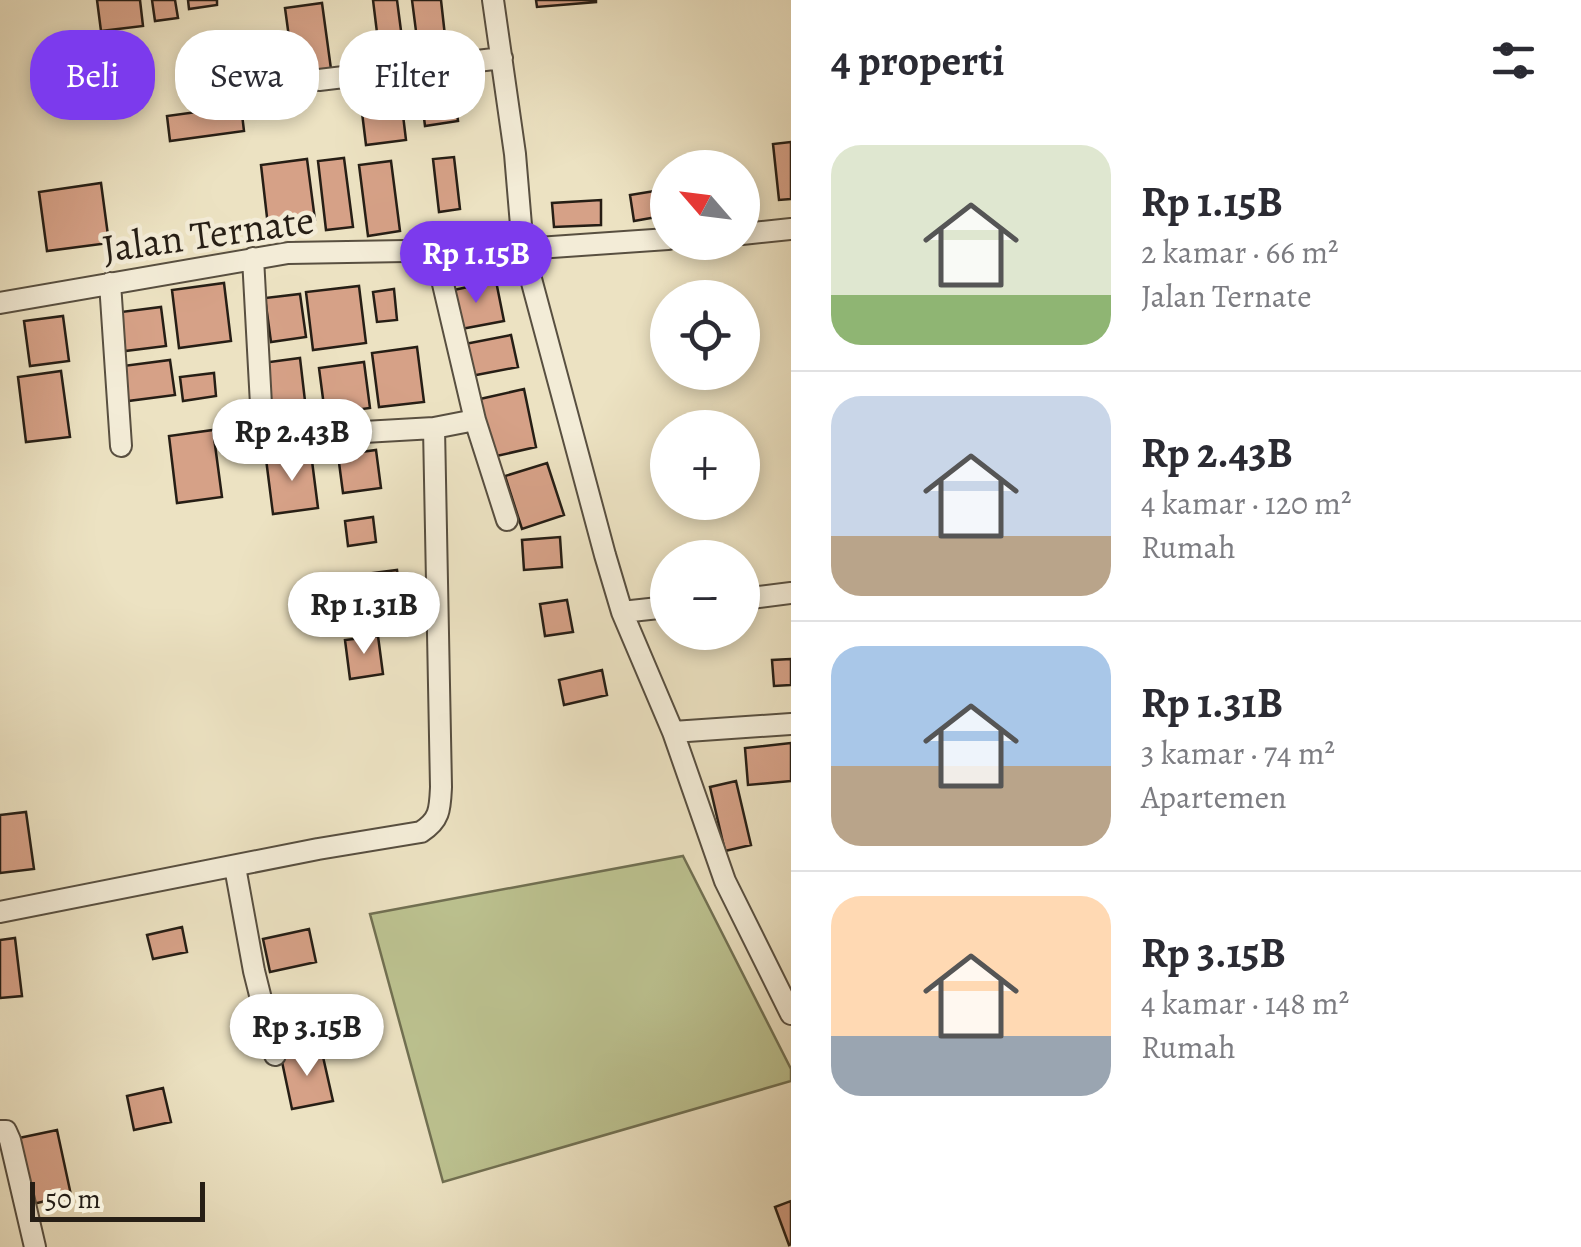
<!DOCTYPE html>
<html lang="id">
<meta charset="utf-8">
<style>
body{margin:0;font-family:Alegreya,serif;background:#f2f2f3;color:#2b2b33;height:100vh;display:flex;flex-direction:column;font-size:38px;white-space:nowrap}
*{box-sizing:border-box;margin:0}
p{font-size:32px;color:#7c7c81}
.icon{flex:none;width:55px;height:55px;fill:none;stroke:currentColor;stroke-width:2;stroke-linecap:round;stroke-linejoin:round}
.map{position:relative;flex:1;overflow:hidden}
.side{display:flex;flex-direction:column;background:#fff;width:790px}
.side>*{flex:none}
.guide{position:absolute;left:30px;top:30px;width:610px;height:90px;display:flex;gap:20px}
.needle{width:65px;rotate:298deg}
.controls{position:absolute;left:650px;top:150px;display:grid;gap:20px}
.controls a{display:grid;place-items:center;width:110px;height:110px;border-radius:50%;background:#fff;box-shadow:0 5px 15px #0003;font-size:50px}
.scale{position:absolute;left:30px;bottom:25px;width:175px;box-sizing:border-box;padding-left:10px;border:5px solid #261e15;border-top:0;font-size:28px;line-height:35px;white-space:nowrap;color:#261e15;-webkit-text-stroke:8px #f3ecd7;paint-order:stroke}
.price{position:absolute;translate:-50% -85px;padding:0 22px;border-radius:35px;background:#fff;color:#222;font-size:32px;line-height:65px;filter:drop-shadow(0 2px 5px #0008)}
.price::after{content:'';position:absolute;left:50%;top:60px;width:30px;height:22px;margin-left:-15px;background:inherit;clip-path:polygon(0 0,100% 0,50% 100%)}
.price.on{background:#7c3aed;color:#fff}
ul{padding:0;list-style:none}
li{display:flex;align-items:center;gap:30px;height:250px;padding:0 40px}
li+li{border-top:2px solid #e1e1e2}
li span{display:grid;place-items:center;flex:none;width:280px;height:200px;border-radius:30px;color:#555}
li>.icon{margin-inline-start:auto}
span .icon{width:120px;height:120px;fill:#fffc;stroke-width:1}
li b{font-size:42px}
h2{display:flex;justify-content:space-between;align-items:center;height:120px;padding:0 40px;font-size:42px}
.chip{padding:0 35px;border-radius:40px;background:#fff;box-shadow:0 5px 15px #0003;font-size:35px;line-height:90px}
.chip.on{background:#7c3aed;color:#fff}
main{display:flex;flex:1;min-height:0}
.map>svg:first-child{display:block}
</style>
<main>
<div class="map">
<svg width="791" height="1247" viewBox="0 0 791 1247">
<rect width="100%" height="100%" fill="#ece2c2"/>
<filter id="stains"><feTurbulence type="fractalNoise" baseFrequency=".002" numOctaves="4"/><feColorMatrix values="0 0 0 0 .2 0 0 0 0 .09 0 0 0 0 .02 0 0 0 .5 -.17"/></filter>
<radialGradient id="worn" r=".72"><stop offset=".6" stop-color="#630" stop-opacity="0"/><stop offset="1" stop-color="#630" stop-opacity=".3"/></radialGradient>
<path fill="#bcc290" stroke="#717052" stroke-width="2.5" d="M683,856L791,1069V1081L443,1182L370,914Z"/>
<path fill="#d6a187" stroke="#261e15" stroke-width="2.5" d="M97,0H140L143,26L101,31Z
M152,0H175L178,18L155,21Z
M188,0H217V5L189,9Z
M373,0H397L403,46L379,49Z
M412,0H441L445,36L417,39Z
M536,0H596V2L537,7Z
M322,3L331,69L294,74L285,8Z
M453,81L458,121L425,126L420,86Z
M399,82L406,140L366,145L359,88Z
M241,106L244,131L170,141L167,116Z
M791,142V199L779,200L773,144Z
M454,157L460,209L439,212L433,159Z
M344,158L353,227L326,230L318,161Z
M307,159L315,220L268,226L261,165Z
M391,161L400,231L368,236L359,165Z
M101,183L109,243L47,251L39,192Z
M667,189L668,215L634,221L630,195Z
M601,200V225L554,227L552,203Z
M496,281L504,321L456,330L449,291Z
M224,283L231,341L179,348L172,290Z
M359,286L366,343L313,350L306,292Z
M394,289L397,320L377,322L373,292Z
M300,294L306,337L271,342L265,298Z
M161,307L166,346L125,351L121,312Z
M63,316L69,361L30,366L24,321Z
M511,335L518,367L471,376L465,344Z
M417,347L424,402L379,407L372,353Z
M300,358L305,401L268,406L262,363Z
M170,360L175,395L128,401L123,366Z
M364,362L370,408L325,414L319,368Z
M61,371L70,437L26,442L18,377Z
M214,373L216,396L183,401L180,377Z
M524,389L536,447L492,457L480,399Z
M213,430L222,497L177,503L169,436Z
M376,450L381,488L343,493L338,455Z
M311,453L318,508L273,514L266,459Z
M547,463L564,515L522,529L505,476Z
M373,517L376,542L348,546L345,521Z
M560,537L562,567L524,570L522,540Z
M397,570L401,602L346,609L342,577Z
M567,600L573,632L545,636L540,604Z
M378,636L383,674L350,679L345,640Z
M791,659V685L774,686L772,660Z
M602,670L607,695L564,705L559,680Z
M791,743V781L748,785L745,748Z
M736,781L751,845L725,851L710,787Z
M26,812L34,869L0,873V815Z
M182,927L187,952L153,959L147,935Z
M309,929L316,962L270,972L263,939Z
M15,938L22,996L0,998V940Z
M321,1048L333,1101L292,1109L281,1057Z
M163,1088L171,1122L134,1130L127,1096Z
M57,1130L71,1195L33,1204L19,1138Z
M791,1201V1244L789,1245L775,1207Z"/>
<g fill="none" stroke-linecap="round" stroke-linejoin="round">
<g stroke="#584f40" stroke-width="24">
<path id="minor" d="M493,0L515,154L523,249L605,555L622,612L673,732L725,881L791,1014
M319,80L502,58
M742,234L791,229
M435,250L475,420L507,520
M253,258L262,423L266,434L276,437L434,428L475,420
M110,283L121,446
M0,303L288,253L523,249L668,239
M742,599L791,593
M622,612L668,607
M673,732L791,724
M235,867L254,971L275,1055
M0,912L318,849L421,832C440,820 440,809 441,787L434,428
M0,1131H6L10,1140L35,1247"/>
</g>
<use href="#minor" stroke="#f3ecd7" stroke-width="20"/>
</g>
<g text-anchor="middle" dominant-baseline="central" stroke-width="9" stroke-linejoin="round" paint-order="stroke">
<g font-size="40" fill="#261e15" stroke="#f3ecd7">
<text transform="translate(208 234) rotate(-8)">Jalan Ternate</text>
</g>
</g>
<rect width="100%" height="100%" filter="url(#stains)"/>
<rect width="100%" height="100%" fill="url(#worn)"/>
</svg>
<div class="controls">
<a><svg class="needle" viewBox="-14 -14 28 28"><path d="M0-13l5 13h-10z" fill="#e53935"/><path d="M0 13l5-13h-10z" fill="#7c7c81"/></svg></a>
<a><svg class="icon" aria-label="locate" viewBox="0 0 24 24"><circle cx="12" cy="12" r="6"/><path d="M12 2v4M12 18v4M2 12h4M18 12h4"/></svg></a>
<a>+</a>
<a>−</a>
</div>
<div class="scale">50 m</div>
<b class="price on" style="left:476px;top:306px">Rp 1.15B</b>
<b class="price" style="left:292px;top:484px">Rp 2.43B</b>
<b class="price" style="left:364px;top:657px">Rp 1.31B</b>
<b class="price" style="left:307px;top:1079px">Rp 3.15B</b>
<div class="guide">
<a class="chip on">Beli</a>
<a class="chip">Sewa</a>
<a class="chip">Filter</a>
</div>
</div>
<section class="side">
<h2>4 properti<svg class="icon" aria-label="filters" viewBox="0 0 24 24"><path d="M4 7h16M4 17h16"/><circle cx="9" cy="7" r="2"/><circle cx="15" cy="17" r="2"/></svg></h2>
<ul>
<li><span style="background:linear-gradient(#dfe7d0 75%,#8fb573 0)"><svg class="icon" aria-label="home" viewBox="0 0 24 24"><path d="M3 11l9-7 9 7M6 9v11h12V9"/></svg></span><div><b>Rp 1.15B</b><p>2 kamar · 66 m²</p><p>Jalan Ternate</p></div></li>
<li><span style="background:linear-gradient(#c9d6e8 70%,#b9a48a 0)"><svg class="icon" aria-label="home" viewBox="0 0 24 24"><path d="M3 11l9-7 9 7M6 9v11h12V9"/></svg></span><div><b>Rp 2.43B</b><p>4 kamar · 120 m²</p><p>Rumah</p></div></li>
<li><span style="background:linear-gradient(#a9c7e8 60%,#b9a48a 0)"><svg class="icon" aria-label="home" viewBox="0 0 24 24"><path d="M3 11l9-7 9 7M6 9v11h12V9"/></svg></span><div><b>Rp 1.31B</b><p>3 kamar · 74 m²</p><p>Apartemen</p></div></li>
<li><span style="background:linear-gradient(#ffd9b3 70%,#9aa5b1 0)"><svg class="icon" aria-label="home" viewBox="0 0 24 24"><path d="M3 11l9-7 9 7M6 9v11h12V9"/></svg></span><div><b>Rp 3.15B</b><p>4 kamar · 148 m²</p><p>Rumah</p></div></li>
</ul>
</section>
</main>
